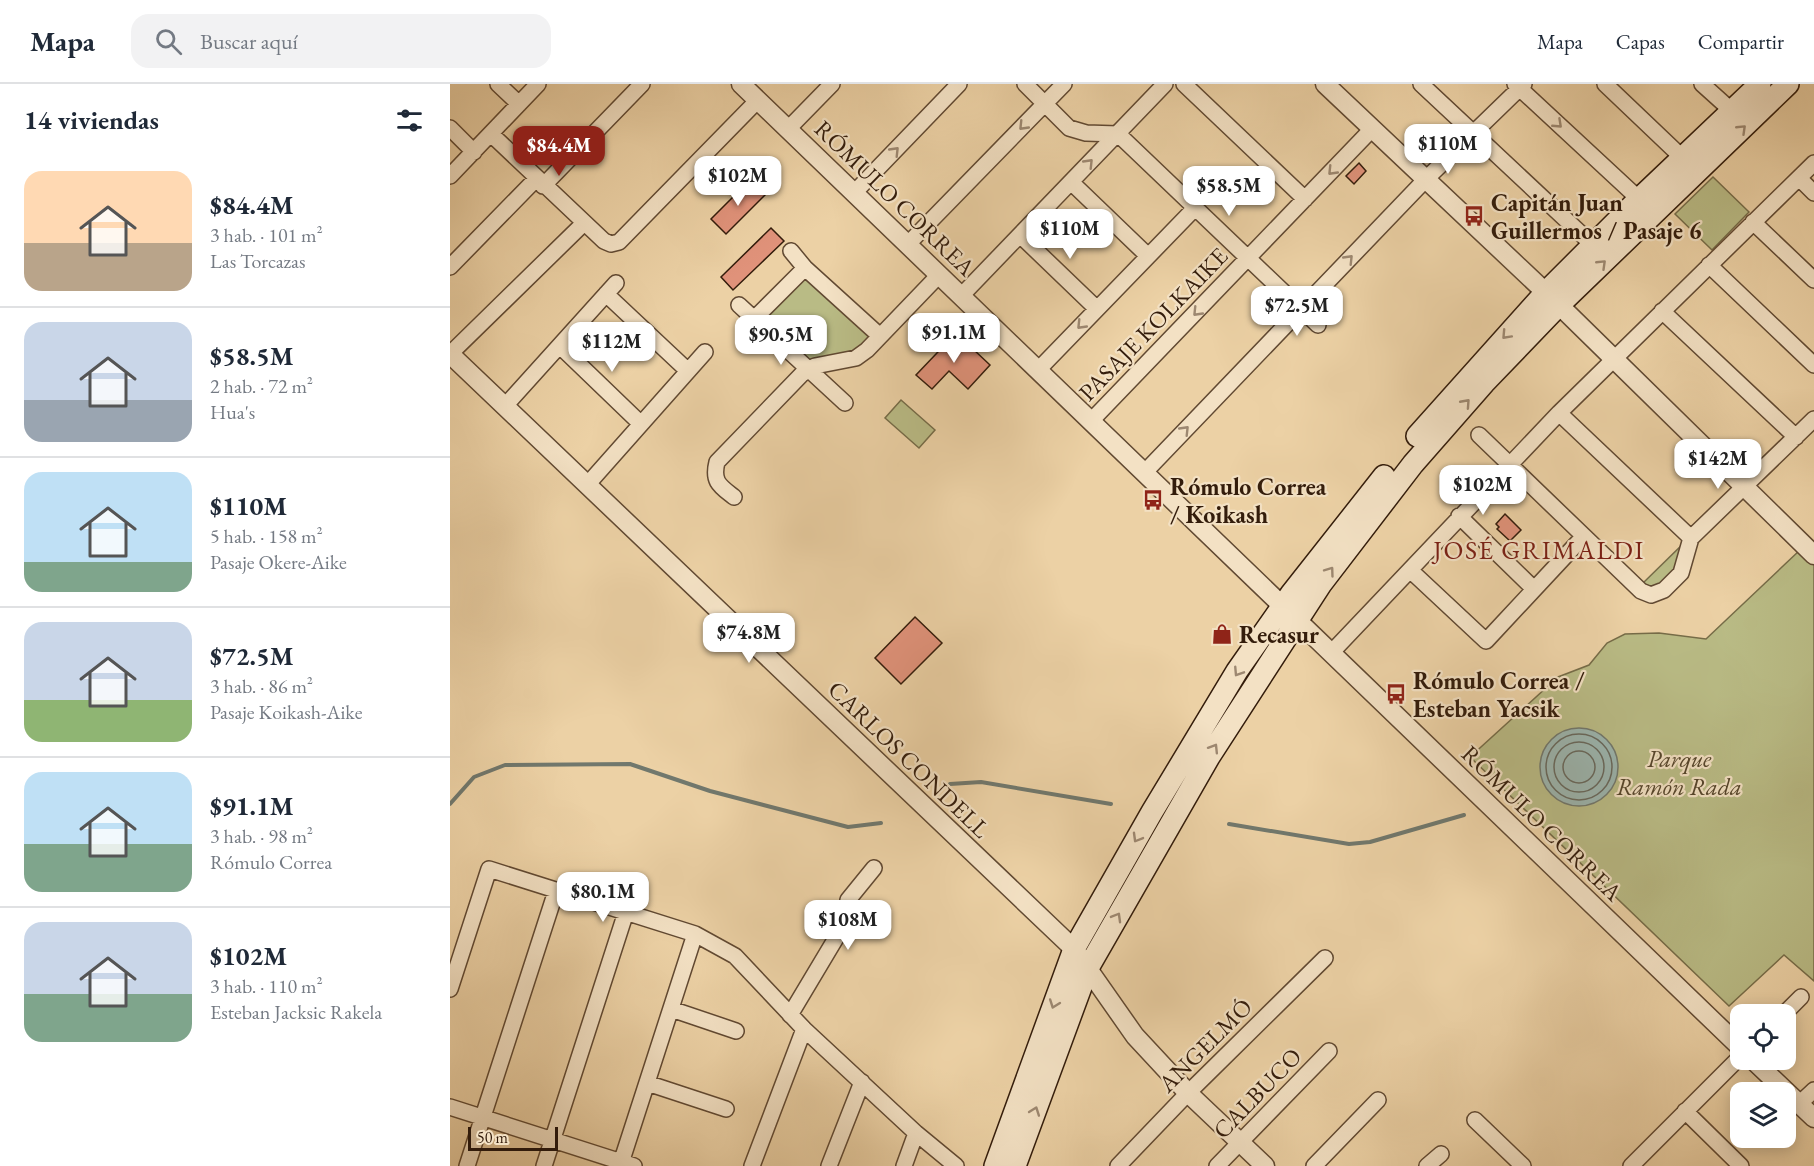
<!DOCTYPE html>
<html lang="es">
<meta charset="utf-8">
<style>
body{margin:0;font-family:"EB Garamond",serif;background:#f2f2f3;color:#1f2937;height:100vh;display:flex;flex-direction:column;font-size:22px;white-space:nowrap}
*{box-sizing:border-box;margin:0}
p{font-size:20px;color:#747a83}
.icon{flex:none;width:33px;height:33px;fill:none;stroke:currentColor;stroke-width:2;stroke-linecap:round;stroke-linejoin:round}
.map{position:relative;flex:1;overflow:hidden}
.side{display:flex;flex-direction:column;background:#fff;width:450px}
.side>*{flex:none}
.fabs{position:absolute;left:1280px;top:920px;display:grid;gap:12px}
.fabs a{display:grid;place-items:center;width:66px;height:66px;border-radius:12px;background:#fff;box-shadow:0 3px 15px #0003;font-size:30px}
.scale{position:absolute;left:18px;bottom:15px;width:90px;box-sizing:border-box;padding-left:6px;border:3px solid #331c0b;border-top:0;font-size:16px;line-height:21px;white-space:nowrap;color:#331c0b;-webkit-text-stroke:4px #f3e1c4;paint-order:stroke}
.price{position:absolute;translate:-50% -51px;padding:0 14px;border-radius:12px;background:#fff;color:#222;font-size:20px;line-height:39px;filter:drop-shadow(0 2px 3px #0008)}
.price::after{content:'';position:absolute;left:50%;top:36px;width:18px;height:14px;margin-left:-9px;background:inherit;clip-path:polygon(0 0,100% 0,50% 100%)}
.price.current{background:#8f2418;color:#fff}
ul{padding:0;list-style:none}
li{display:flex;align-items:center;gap:18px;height:150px;padding:0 24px}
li+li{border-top:2px solid #e0e1e3}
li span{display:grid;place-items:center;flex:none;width:168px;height:120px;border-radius:18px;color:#555}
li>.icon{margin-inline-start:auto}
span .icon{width:72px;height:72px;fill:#fffc;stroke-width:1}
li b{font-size:26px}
h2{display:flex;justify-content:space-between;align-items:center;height:72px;padding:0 24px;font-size:26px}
header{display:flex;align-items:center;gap:36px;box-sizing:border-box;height:84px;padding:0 30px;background:#fff;border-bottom:2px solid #e0e1e3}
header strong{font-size:28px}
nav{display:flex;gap:33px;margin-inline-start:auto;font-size:21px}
.search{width:420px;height:54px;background:#f2f2f3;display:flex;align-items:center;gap:15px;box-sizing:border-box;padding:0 21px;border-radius:18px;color:#747a83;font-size:22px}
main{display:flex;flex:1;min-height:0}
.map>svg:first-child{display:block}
</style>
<header>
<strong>Mapa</strong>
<div class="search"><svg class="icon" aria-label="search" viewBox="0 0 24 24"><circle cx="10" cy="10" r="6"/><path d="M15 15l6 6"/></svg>Buscar aquí</div>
<nav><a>Mapa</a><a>Capas</a><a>Compartir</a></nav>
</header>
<main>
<section class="side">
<h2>14 viviendas<svg class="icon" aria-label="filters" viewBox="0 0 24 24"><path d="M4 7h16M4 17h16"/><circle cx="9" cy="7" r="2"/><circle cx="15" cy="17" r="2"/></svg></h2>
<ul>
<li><span style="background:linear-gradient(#ffd9b3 60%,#b9a48a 0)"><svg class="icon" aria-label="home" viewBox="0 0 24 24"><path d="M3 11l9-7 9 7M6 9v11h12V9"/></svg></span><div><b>$84.4M</b><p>3 hab. · 101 m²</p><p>Las Torcazas</p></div></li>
<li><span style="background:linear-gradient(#c9d6e8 65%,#9aa5b1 0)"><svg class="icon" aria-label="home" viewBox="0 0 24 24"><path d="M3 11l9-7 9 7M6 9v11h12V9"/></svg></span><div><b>$58.5M</b><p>2 hab. · 72 m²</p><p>Hua's</p></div></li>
<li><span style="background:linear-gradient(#bfe0f5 75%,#7fa58c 0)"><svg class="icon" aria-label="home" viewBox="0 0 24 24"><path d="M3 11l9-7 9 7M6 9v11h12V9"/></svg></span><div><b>$110M</b><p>5 hab. · 158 m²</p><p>Pasaje Okere-Aike</p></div></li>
<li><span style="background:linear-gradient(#c9d6e8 65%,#8fb573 0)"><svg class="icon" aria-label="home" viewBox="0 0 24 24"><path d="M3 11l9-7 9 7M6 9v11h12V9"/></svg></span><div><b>$72.5M</b><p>3 hab. · 86 m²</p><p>Pasaje Koikash-Aike</p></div></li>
<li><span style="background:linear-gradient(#bfe0f5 60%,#7fa58c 0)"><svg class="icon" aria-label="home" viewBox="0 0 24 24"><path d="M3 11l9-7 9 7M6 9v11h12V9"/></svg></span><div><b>$91.1M</b><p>3 hab. · 98 m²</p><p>Rómulo Correa</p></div></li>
<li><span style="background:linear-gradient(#c9d6e8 60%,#7fa58c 0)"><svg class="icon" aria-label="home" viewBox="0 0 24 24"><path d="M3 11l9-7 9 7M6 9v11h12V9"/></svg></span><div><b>$102M</b><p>3 hab. · 110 m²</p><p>Esteban Jacksic Rakela</p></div></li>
</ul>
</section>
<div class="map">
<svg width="1364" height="1082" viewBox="0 0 1364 1082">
<rect width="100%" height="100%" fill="#ecd1a5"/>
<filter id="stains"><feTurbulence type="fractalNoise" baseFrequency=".00333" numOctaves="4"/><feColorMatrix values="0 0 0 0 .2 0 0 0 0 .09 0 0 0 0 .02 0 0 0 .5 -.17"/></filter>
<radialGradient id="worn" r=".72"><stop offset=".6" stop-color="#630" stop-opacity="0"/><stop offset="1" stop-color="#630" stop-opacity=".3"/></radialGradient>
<path fill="#b9bb85" stroke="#766c48" stroke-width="1.5" d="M1263,93L1299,128L1262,166L1225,130Z
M357,192L422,252L406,266L360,277L316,240L314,233Z
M451,316L485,346L469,364L435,334Z
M1233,460L1227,484L1205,505L1193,499Z
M1350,466L1364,479V897L1334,871L1279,922L1020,673L1108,593L1139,581L1157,559L1175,550L1209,549L1256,555Z"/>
<path fill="#9bb5af" stroke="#71786d" stroke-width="1.5" d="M1090 683a39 39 0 1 1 78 0a39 39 0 1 1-78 0Z"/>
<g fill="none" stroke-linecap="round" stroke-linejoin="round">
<path stroke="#67685d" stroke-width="1.5" d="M1096 683a33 33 0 1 1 66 0a33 33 0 1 1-66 0Z
M1104 683a25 25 0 1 1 50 0a25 25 0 1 1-50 0Z
M1113 683a16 16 0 1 1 32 0a16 16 0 1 1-32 0Z"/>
<path stroke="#71786d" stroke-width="4" d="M500,700L531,698L661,720
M0,720L24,693L55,681L180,680L260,707L398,743L431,739
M779,740L899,760L920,758L1014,731"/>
</g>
<path fill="#e0927a" stroke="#331c0b" stroke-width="1.5" d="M909,79L916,87L904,100L896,92Z
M300,96L315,111L276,150L261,135Z
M321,144L334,157L283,206L271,193Z
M506,249L540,281L518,305L499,287L482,305L466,291Z
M1055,430L1071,446L1060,457L1047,445L1049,443L1046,440Z
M465,533L492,559L451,600L425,574Z"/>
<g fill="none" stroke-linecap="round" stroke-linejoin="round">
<g stroke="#614932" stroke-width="18">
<path id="minor" d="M48,0L69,20
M575,0L619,44L636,49L668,50L868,241
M734,0L855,115
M971,0L1143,161
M1065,0L1189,115
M1155,0L1239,80
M1252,0L1282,27
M0,44L24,68
M338,45L382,0
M41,50L154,157L161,160L169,158L308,16
M0,92L88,0
M1349,94L1364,109
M621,98L698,172
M93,102L192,0
M404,109L509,0
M1303,138L1364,196
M570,151L647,225
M458,160L614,0
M341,167L355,184L430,252
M1259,181L1364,281
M0,183L86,95
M156,210L238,287
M511,212L715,0
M289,221L395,319
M1212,227L1346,353
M304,235L355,184
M110,262L191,340
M0,270L134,139
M588,286L745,124
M55,322L166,199
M1109,329L1241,454
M641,337L922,45
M1029,351L1191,507L1201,511L1214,506L1231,489L1241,454L1364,335
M694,389L976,95L1074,0
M137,401L255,268
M284,413C270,402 262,398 267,378L352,290L365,282L406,274L417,266L489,191
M1009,432L1084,505
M960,486L1036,557L1133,453
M881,569L1109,329L1364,79
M0,905L39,785L245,850L285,872L354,945L466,1049L506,1082
M221,925L286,947
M1334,930L1351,913
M340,931L395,839L398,816L424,784
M197,999L276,1025
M1349,1020L1364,1006
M0,1023L184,1082
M1235,1027L1291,1082
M1025,1036L1073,1082
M17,1082L106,807
M94,1082L176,828
M170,1082L245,850
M302,1082L354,945
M379,1082L412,998
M454,1082L466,1049
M668,1082L738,1009L875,874
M767,1082L879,967
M864,1082L928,1016
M977,1082L991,1070
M1181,1082L1290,973"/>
</g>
<g stroke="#614932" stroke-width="21">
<path id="tertiary" d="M291,0L1290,963
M875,0L1109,221L1364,471
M0,270L624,865L685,952L738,1009L815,1082
M1302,975L1364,1034"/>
</g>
<g stroke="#331c0b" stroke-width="24">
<path id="secondary" d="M967,352L1096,208L1189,115L1310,0
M545,1082L624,865L702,728L787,587L841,510L934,392
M565,1082L638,884L759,673L871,500L963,380L1034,299L1109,221L1338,0"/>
</g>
<use href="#minor" stroke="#f3e1c4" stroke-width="15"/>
<use href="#tertiary" stroke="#f3e1c4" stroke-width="18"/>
<use href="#secondary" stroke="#f3e1c4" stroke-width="21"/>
</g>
<defs><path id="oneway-chevron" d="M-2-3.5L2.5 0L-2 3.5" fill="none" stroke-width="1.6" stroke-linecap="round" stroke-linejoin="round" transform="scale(1.5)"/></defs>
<g stroke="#9d8871">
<use href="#oneway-chevron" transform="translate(1108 40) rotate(43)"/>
<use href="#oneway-chevron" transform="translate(573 42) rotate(134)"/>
<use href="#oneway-chevron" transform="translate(1292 45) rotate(-44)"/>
<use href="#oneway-chevron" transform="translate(445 67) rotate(-46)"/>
<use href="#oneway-chevron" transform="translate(639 79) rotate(-46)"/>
<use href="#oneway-chevron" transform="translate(882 87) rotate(134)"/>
<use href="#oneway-chevron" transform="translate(899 175) rotate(-46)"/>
<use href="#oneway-chevron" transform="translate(1152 180) rotate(-44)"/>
<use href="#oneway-chevron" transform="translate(747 228) rotate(134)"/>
<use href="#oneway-chevron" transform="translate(631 241) rotate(134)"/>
<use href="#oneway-chevron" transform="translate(1056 251) rotate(133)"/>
<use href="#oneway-chevron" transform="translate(1016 319) rotate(-48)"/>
<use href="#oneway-chevron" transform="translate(735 346) rotate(-46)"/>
<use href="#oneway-chevron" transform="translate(880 487) rotate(-54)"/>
<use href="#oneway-chevron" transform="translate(788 588) rotate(123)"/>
<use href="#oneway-chevron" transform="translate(764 664) rotate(-58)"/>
<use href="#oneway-chevron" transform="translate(687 754) rotate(120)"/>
<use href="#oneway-chevron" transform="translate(667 833) rotate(-60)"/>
<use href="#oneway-chevron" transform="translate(604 920) rotate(110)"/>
<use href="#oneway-chevron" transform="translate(585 1027) rotate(-70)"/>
</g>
<defs>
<g id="bus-bare" transform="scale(1.62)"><path d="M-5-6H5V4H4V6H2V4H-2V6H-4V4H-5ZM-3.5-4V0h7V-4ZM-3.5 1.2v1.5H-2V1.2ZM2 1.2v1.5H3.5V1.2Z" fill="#8f2418" stroke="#f3e1c4" stroke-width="2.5" paint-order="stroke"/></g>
<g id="shop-bare" transform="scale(1.62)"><path d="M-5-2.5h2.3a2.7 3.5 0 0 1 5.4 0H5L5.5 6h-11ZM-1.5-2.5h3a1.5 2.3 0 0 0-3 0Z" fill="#8f2418" stroke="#f3e1c4" stroke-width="2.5" paint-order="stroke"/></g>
</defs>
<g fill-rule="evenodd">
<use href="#bus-bare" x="1024" y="132"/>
<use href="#bus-bare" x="703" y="416"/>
<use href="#shop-bare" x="772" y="550"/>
<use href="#bus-bare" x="946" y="610"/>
</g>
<g text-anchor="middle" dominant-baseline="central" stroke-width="4.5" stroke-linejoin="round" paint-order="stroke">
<g font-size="24" fill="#331c0b" stroke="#f3e1c4">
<text transform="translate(445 114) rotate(44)">RÓMULO CORREA</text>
<text transform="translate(703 240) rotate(-46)">PASAJE KOLKAIKE</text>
<text transform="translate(459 675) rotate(44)">CARLOS CONDELL</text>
<text transform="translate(1092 739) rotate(44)">RÓMULO CORREA</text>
<text transform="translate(755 961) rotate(-45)">ANGELMÓ</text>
<text transform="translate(807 1009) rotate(-46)">CALBUCO</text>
</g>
<g font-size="24" font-weight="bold" fill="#331c0b" stroke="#f3e1c4" text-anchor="start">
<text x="1041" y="118">Capitán Juan<tspan x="1041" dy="28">Guillermos / Pasaje 6</tspan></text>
<text x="720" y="402">Rómulo Correa<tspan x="720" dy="28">/ Koikash</tspan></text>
<text x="789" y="550">Recasur</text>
<text x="963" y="596">Rómulo Correa /<tspan x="963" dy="28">Esteban Yacsik</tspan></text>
</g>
<g font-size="24" font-style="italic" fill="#54442a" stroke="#f3e1c4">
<text x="1229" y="674">Parque<tspan x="1229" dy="28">Ramón Rada</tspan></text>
</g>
<g font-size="26" letter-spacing="1.5" fill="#7a1f14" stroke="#f3e1c4">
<text x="1089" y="466">JOSÉ GRIMALDI</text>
</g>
</g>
<rect width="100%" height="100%" filter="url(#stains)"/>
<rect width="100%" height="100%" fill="url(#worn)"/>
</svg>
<div class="fabs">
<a><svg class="icon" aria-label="locate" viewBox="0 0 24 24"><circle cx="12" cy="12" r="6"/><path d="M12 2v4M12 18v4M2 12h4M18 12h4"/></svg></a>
<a><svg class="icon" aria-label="layers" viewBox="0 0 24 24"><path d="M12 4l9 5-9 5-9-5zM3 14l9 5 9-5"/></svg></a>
</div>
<div class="scale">50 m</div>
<b class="price" style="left:998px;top:91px">$110M</b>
<b class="price current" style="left:109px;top:93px">$84.4M</b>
<b class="price" style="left:288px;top:123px">$102M</b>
<b class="price" style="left:779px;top:133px">$58.5M</b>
<b class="price" style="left:620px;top:176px">$110M</b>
<b class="price" style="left:847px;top:253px">$72.5M</b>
<b class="price" style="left:504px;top:280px">$91.1M</b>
<b class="price" style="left:331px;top:282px">$90.5M</b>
<b class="price" style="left:162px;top:289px">$112M</b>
<b class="price" style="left:1268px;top:406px">$142M</b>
<b class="price" style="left:1033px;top:432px">$102M</b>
<b class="price" style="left:299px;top:580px">$74.8M</b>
<b class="price" style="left:153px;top:839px">$80.1M</b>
<b class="price" style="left:398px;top:867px">$108M</b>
</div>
</main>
